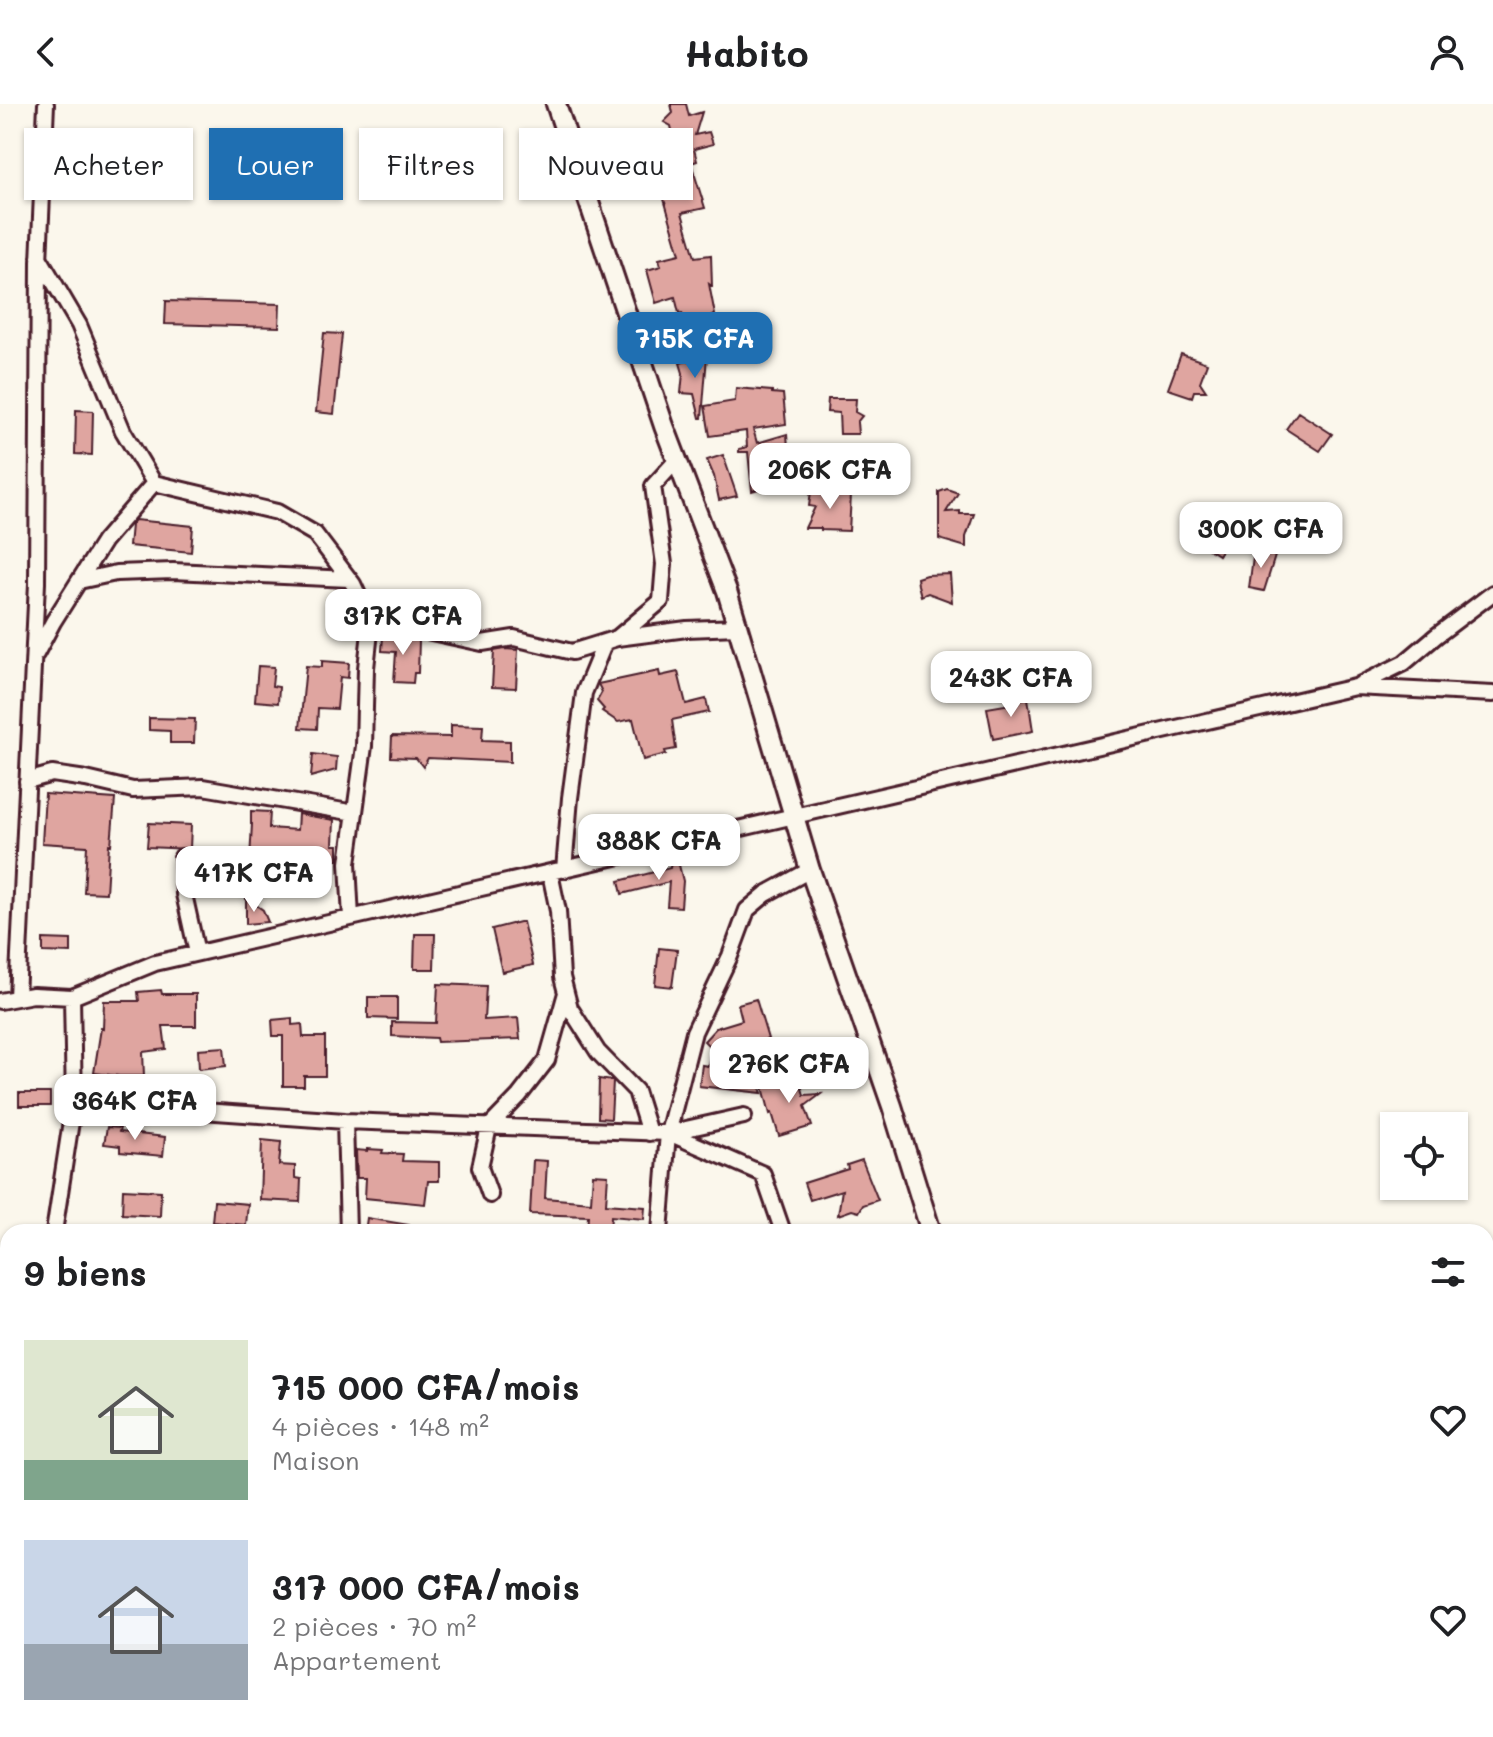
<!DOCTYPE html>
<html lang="fr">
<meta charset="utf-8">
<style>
body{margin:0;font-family:Mali,sans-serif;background:#f6f6f6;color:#202124;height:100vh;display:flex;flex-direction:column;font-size:30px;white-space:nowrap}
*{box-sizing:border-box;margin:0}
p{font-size:26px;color:#757577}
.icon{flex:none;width:44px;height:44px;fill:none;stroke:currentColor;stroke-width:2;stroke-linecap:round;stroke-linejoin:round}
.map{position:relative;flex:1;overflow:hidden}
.sheet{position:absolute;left:0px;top:1120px;width:1494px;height:514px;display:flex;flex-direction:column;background:#fff;border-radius:24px 24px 0 0;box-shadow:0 2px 6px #0004}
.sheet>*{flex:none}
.top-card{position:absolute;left:24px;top:24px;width:800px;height:72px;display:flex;gap:16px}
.tools{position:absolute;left:1380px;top:1008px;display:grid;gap:16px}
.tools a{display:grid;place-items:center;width:88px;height:88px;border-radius:0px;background:#fff;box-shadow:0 2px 6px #0004;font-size:40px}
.price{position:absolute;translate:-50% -68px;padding:0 18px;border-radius:16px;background:#fff;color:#222;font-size:26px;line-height:52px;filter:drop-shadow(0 2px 4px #0008)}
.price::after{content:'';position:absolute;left:50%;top:48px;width:24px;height:18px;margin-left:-12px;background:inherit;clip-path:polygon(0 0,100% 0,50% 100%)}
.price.selected{background:#1f6fb2;color:#fff}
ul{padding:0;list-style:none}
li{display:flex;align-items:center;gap:24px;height:200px;padding:0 24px}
li span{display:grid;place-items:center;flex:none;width:224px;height:160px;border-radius:0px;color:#555}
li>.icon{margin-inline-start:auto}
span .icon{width:96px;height:96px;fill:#fffc;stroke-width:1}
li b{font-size:34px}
h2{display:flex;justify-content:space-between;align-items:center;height:96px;padding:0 24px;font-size:34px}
.chip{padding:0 28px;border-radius:0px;background:#fff;box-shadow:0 2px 6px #0004;font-size:28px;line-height:72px}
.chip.selected{background:#1f6fb2;color:#fff}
header{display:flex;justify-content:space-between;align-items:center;height:104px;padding:0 24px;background:#fff;font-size:36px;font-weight:700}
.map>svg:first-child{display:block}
</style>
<header><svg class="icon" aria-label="back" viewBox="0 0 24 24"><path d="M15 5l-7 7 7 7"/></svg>Habito<svg class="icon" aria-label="person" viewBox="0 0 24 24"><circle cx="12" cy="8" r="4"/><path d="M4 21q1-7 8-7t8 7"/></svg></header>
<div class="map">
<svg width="1493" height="1633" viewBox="0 0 1493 1633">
<rect width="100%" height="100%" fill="#fbf7ec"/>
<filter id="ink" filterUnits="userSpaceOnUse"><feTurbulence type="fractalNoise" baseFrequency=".0125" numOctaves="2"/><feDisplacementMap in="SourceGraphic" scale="16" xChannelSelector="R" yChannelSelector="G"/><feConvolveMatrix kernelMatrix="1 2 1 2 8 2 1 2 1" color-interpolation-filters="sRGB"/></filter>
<g filter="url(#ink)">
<path fill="#dfa5a0" stroke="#4a1f2b" stroke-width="2" d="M671,0H686L689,12L702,8L695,31L709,28L713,40L694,45L697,57L691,59L705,104L682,109L695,153L711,151L712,182L709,180L715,211L685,224L682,209H679L675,193L656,199L647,166L661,162L659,155L680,150L655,64L669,60L668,55L678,52L671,22L664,18L673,9Z
M166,197L280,200L279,223L165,220Z
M324,229L342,230L334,310L316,308Z
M1181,250L1207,259L1200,278L1206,287H1194L1192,293L1168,285Z
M707,252L702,314H700L694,290L681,289L683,269L680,259Z
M736,284L772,287V289L783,290L786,320L753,325L757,339L787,330L788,344L776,348H759L769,382L752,387L748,348H739V345L747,343L746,327L710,332L705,302L735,297Z
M828,295H856L855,308L862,312L857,318L858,330H840L839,309L827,308Z
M76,306L93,307L92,351L75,350Z
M1298,308L1332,330L1320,347L1286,325Z
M723,351L737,392L719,396L714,372L707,356Z
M947,385L958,389L946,408L960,407V410H974L966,433V443L939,435V388Z
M811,387L851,391L849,427L821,426V424H805L815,403L809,402Z
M1198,410L1231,431L1218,451L1185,430Z
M135,416L193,422L191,448L129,442L131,421Z
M1254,446L1275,452L1264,487L1249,484Z
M950,470L952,498L928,489L921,492L918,481L917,474L926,471Z
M383,532L419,536L418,569H414L413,579L394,578L396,548L382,547Z
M505,545L518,546L516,584L492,583L494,547Z
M322,557L349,559L348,574L340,573L337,605L318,604L317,625L300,624L306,562L322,563Z
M258,562L274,563L272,582L279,583L278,599L255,597Z
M659,567L660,572L678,568L686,600L706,595L709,608L672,616L676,645L665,647L666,650L643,656L633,615L618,618L602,607L604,605L597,597L602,588L598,580Z
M1028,594L1033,627L993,635L987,604L1011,600L1010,596Z
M149,614L195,615L194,639H170V627L149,626Z
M451,621L483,622L482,636L510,637V658L428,654L423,663L416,654L391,653L392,632L451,633Z
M313,650L337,653L336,666L311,673Z
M45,690L115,695L111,741L109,740L106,789L84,788L87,742L42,739Z
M251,707L270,708L269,724L297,726L298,710L334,716L333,741H338V756H303V758H284V772L249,773L252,720H251Z
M149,719L191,721L190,745L147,743Z
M676,749L683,777L681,803L667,802L669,778L622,790L619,777L670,764L672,750Z
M246,794L263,806L268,818L246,820Z
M519,818H523L533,861L502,868L492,825Z
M415,830H435L434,865H414Z
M43,835L71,836V849L43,848Z
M659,844L677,846L672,883L655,881Z
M438,880L486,882L484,916L518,914L520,935L437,938L436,934L392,932V918L436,919Z
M161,886L162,890H196V922H163L166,945L143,948L144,972H119L94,969L101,924L103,925L104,897H139L138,888Z
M368,893H397V915L368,914Z
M756,895L768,935L745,945L762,989L699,982L702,961L708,962L711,944L704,937L716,924L742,916L738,900Z
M292,914V921L302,920L303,933H325V972H304V982H283V932H273L272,916Z
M224,943L226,962L199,965L198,945Z
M798,971L804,991L821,990L805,1002L812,1022L779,1032L772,1009L770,1010L763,983Z
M599,975L613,977L611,1015L598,1014Z
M19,989H50V1002H19Z
M107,1023L120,1024L119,1028L165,1033L163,1052L120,1048V1042L104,1040Z
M262,1036L281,1038L279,1061L295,1062V1074L301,1075L300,1098L260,1096Z
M367,1045L383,1046L382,1049L403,1050L402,1057L439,1058V1077H428L425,1100L365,1094L366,1074H357L356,1046L367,1047Z
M533,1056L547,1057L545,1094L591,1098L593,1070L608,1071L606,1100L645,1103L644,1115L611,1112L610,1128H587L588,1112L530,1110Z
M862,1056L878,1096L863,1101L859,1108L852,1106L838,1111L842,1086L810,1096L804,1079L848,1065L847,1061Z
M123,1085L161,1087L160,1112L122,1110Z
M214,1097L248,1100L246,1121L212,1118Z
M367,1114L409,1121L408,1128H365Z"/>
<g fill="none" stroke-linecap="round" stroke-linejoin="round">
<g stroke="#4a1f2b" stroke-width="20">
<path id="minor" d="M154,379L277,408L315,430L353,480L371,519L366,564L364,642L348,759L351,814
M79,477L116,469L173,467L349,475
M371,519L422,526L482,539L514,534L572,548L617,534L661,497L664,460L653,382L676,357
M617,534L687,525L738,523
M36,550L53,518L104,437L154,379L123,327L79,221L39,153
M1359,581L1404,559L1436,532L1493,489
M27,677L52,670L86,675L133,686L203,683L355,709
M182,753L184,790L197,849
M564,766L570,694L584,589L605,538
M550,769L558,807L562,873L570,904L598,948L636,987L649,1029
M17,893L37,479L39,158L46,0
M0,897L33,891L72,893L155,859L1355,583L1493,590
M74,998L345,1017L668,1029L744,1012
M345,1017L348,1128
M669,1029L763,1070L783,1128
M490,1091L480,1063L489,1023L519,992L547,956L566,889
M54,1128L74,998L72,893
M660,1128L668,1029L694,928L730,852L747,806L766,790L810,766
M0,1321L8,1320
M0,1469L8,1420
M0,1619L8,1620
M66,1626L135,1633
M481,1626V1633
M296,1633L298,1626
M608,1633L609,1626
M774,1633L781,1626"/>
</g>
<g stroke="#4a1f2b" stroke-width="24">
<path id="tertiary" d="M556,0L664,322L727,487L810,766L892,1002L931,1128
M1040,1626L1041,1633"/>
</g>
<use href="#minor" stroke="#fbf7ec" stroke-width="14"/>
<use href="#tertiary" stroke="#fbf7ec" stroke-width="18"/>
</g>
</g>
</svg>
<div class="tools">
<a><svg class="icon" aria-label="locate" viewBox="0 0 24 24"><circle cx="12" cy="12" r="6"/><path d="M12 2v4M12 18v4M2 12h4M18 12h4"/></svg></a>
</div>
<b class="price selected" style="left:695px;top:276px">715K CFA</b>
<b class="price" style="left:830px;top:407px">206K CFA</b>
<b class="price" style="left:1261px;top:466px">300K CFA</b>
<b class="price" style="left:403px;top:553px">317K CFA</b>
<b class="price" style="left:1011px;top:615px">243K CFA</b>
<b class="price" style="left:659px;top:778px">388K CFA</b>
<b class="price" style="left:254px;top:810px">417K CFA</b>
<b class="price" style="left:789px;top:1001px">276K CFA</b>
<b class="price" style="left:135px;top:1038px">364K CFA</b>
<div class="top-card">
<a class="chip">Acheter</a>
<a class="chip selected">Louer</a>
<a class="chip">Filtres</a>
<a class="chip">Nouveau</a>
</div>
<section class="sheet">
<h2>9 biens<svg class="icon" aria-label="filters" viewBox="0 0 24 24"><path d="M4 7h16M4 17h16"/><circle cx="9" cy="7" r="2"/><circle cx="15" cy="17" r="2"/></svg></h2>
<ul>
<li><span style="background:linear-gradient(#dfe7d0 75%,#7fa58c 0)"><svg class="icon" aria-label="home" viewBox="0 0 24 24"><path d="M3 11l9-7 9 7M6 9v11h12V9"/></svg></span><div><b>715 000 CFA/mois</b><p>4 pièces · 148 m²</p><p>Maison</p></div><svg class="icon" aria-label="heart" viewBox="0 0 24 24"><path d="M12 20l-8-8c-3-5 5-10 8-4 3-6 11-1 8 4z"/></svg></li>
<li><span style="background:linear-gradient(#c9d6e8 65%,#9aa5b1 0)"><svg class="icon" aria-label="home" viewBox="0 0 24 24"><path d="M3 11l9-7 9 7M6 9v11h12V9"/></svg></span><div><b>317 000 CFA/mois</b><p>2 pièces · 70 m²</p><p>Appartement</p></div><svg class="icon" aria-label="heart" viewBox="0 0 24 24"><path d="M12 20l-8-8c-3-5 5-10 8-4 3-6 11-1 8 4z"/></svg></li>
</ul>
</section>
</div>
